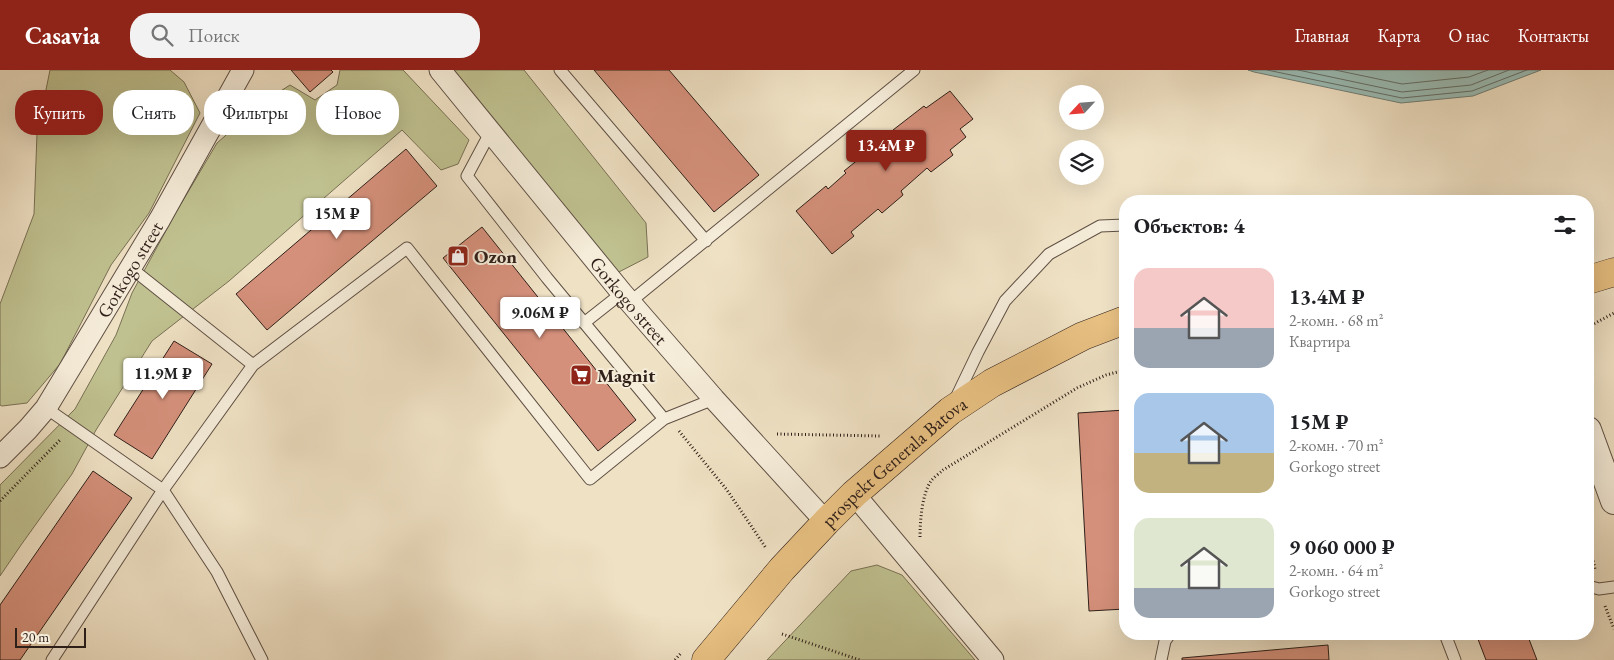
<!DOCTYPE html>
<html lang="ru">
<meta charset="utf-8">
<style>
body{margin:0;font-family:"EB Garamond",serif;background:#f2f2f2;color:#202124;height:100vh;display:flex;flex-direction:column;font-size:19px;white-space:nowrap}
*{box-sizing:border-box;margin:0}
p{font-size:16px;color:#757577}
.icon{flex:none;width:28px;height:28px;fill:none;stroke:currentColor;stroke-width:2;stroke-linecap:round;stroke-linejoin:round}
.map{position:relative;flex:1;overflow:hidden}
.panel{position:absolute;left:1119px;top:125px;width:475px;height:445px;display:flex;flex-direction:column;background:#fff;border-radius:20px;box-shadow:0 5px 20px #0002}
.panel>*{flex:none}
.banner{position:absolute;left:15px;top:20px;width:475px;height:45px;display:flex;gap:10px}
.needle{width:32px;rotate:244deg}
.buttons{position:absolute;left:1059px;top:15px;display:grid;gap:10px}
.buttons a{display:grid;place-items:center;width:45px;height:45px;border-radius:50%;background:#fff;box-shadow:0 5px 20px #0002;font-size:25px}
.scale{position:absolute;left:15px;bottom:12px;width:71px;box-sizing:border-box;padding-left:5px;border:2px solid #2f1f19;border-top:0;font-size:14px;line-height:18px;white-space:nowrap;color:#2f1f19;-webkit-text-stroke:4px #f5ecd9;paint-order:stroke}
.price{position:absolute;translate:-50% -42px;padding:0 11px;border-radius:5px;background:#fff;color:#222;font-size:16px;line-height:32px;filter:drop-shadow(0 1px 2px #0008)}
.price::after{content:'';position:absolute;left:50%;top:30px;width:15px;height:11px;margin-left:-8px;background:inherit;clip-path:polygon(0 0,100% 0,50% 100%)}
.price.current{background:#8f2418;color:#fff}
ul{padding:0;list-style:none}
li{display:flex;align-items:center;gap:15px;height:125px;padding:0 15px}
li span{display:grid;place-items:center;flex:none;width:140px;height:100px;border-radius:15px;color:#555}
li>.icon{margin-inline-start:auto}
span .icon{width:60px;height:60px;fill:#fffc;stroke-width:1}
li b{font-size:21px}
h2{display:flex;justify-content:space-between;align-items:center;height:60px;padding:0 15px;font-size:21px}
.pill{padding:0 18px;border-radius:20px;background:#fff;box-shadow:0 5px 20px #0002;font-size:18px;line-height:45px}
.pill.current{background:#8f2418;color:#fff}
header{display:flex;align-items:center;gap:30px;box-sizing:border-box;height:70px;padding:0 25px;background:#8f2418;color:#fff}
header strong{font-size:24px}
nav{display:flex;gap:28px;margin-inline-start:auto;font-size:18px}
.search{width:350px;height:45px;background:#f2f2f2;display:flex;align-items:center;gap:12px;box-sizing:border-box;padding:0 18px;border-radius:20px;color:#757577;font-size:19px}
.map>svg:first-child{display:block}
</style>
<header>
<strong>Casavia</strong>
<div class="search"><svg class="icon" aria-label="search" viewBox="0 0 24 24"><circle cx="10" cy="10" r="6"/><path d="M15 15l6 6"/></svg>Поиск</div>
<nav><a>Главная</a><a>Карта</a><a>О нас</a><a>Контакты</a></nav>
</header>
<div class="map">
<svg width="1614" height="590" viewBox="0 0 1614 590">
<rect width="100%" height="100%" fill="#efe1c4"/>
<filter id="stains"><feTurbulence type="fractalNoise" baseFrequency=".004" numOctaves="4"/><feColorMatrix values="0 0 0 0 .2 0 0 0 0 .09 0 0 0 0 .02 0 0 0 .5 -.17"/></filter>
<radialGradient id="worn" r=".72"><stop offset=".6" stop-color="#630" stop-opacity="0"/><stop offset="1" stop-color="#630" stop-opacity=".3"/></radialGradient>
<path fill="#c0c190" stroke="#787054" d="M50,0H170L184,12L200,43L149,143L111,195L60,294L27,333L2,336L0,335V234L34,144L37,64Z
M340,0H403L469,70L458,94L441,100L402,60L229,211L152,271L96,360L72,404L21,475L0,506V415L75,339L116,265L132,223L175,144L217,73L265,31L290,15L315,30L337,15Z
M449,0H524L646,153L648,187L615,204Z
M877,495L902,505L975,590H767L851,501Z"/>
<path fill="#9abdb6" stroke="#6f7e77" d="M1248,0H1541L1473,26L1401,33L1254,2Z"/>
<g fill="none" stroke-linecap="round" stroke-linejoin="round">
<path stroke="#646e68" stroke-width="1" d="M1267,0L1402,28L1472,21L1527,0
M1298,0L1402,22L1471,15L1509,0
M1335,0L1402,14L1469,7L1488,0"/>
</g>
<path fill="#d5907b" stroke="#2f1f19" d="M291,0H331L333,2L310,22Z
M594,0H669L759,105L714,142Z
M950,21L973,49L960,59L966,67L950,80L953,85L931,102L927,98L901,121L903,125L882,143L878,139L851,162L854,166L832,184L796,141L826,116L828,119L846,103L844,101L875,76L877,78L895,63L893,60L924,36L926,38Z
M406,79L437,116L267,260L236,224Z
M482,157L636,350L598,381L443,188Z
M174,271L212,294L152,389L114,365Z
M1125,340V539L1089,541L1078,343Z
M93,401L132,428L20,590H0V535Z
M1476,564H1527L1537,590H1486Z
M1328,575L1329,590H1182V588Z"/>
<g fill="none" stroke-linecap="round" stroke-linejoin="round">
<g stroke="#5f5044" stroke-width="13">
<path id="service" d="M560,0L706,171
M491,61L467,106L547,208L664,349L714,329
M131,198L253,295L407,178L590,409L664,349
M630,232L914,0
M584,253L622,223
M955,330L978,282L1005,231L1049,184L1100,156L1125,155
M46,338L163,420L217,502L262,590
M1588,516L1599,519L1614,517
M1445,564L1455,590
M52,590L163,420L253,295
M1161,590L1165,571L1170,564"/>
</g>
<g stroke="#5f5044" stroke-width="23">
<g id="minor">
<path id="s1" d="M440,0L622,223L714,329L826,452"/>
<path id="s2" d="M0,387L28,359L46,338L160,149L243,0"/>
<path d="M854,424L993,590"/>
</g>
</g>
<g stroke="#5f5044" stroke-width="28">
<path id="tertiary" d="M1588,360L1614,431"/>
</g>
<g stroke="#2f1f19" stroke-width="29">
<g id="primary">
<path d="M1588,210L1614,202"/>
<path id="s3" d="M706,590L782,499L826,452L854,424L950,341L992,313L1083,266L1125,250"/>
</g>
</g>
<path stroke="#2f1f19" stroke-width="3" stroke-dasharray="1 2.5" stroke-linecap="butt" d="M1588,257L1614,243
M679,361L727,420L766,478
M777,364L881,366
M0,431L61,369
M920,467C920,451 922,424 931,411C934,407 940,403 943,400L1077,318L1106,305L1125,300
M1588,467L1595,499
M1605,536L1614,559
M782,564L860,590
M675,590L681,583"/>
<use href="#service" stroke="#f5ecd9" stroke-width="11"/>
<use href="#minor" stroke="#f5ecd9" stroke-width="21"/>
<use href="#tertiary" stroke="#f5ecd9" stroke-width="26"/>
<use href="#primary" stroke="#e8c082" stroke-width="28"/>
</g>
<defs>
<g id="shop-square" transform="scale(1.125)"><rect x="-9" y="-9" width="18" height="18" rx="4" fill="#8f2418" stroke="#f5ecd9"/><path d="M-5-2.5h2.3a2.7 3.5 0 0 1 5.4 0H5L5.5 6h-11ZM-1.5-2.5h3a1.5 2.3 0 0 0-3 0Z" fill="#fff"/></g>
<g id="supermarket-square" transform="scale(1.125)"><rect x="-9" y="-9" width="18" height="18" rx="4" fill="#8f2418" stroke="#f5ecd9"/><path d="M-6-5.5h2.5l.6 2H6L4.5 2H-2.5L-4.4-4H-6ZM-1.5 3.2a1.3 1.3 0 1 0 .1 0ZM3 3.2a1.3 1.3 0 1 0 .1 0Z" fill="#fff"/></g>
</defs>
<g fill-rule="evenodd">
<use href="#shop-square" x="458" y="186"/>
<use href="#supermarket-square" x="581" y="305"/>
</g>
<g text-anchor="middle" dominant-baseline="central" stroke-width="4" stroke-linejoin="round" paint-order="stroke">
<g font-size="19" font-weight="bold" fill="#2f1f19" stroke="#f5ecd9" text-anchor="start">
<text x="474" y="186">Ozon</text>
<text x="597" y="305">Magnit</text>
</g>
<g font-size="19" fill="#2f1f19" stroke="#f5ecd9">
<text stroke="none"><textPath href="#s2" startOffset="229">Gorkogo street</textPath></text>
<text stroke="none"><textPath href="#s1" startOffset="298">Gorkogo street</textPath></text>
<text stroke="none"><textPath href="#s3" startOffset="274">prospekt Generala Batova</textPath></text>
</g>
</g>
<rect width="100%" height="100%" filter="url(#stains)"/>
<rect width="100%" height="100%" fill="url(#worn)"/>
</svg>
<div class="buttons">
<a><svg class="needle" viewBox="-14 -14 28 28"><path d="M0-13l5 13h-10z" fill="#e53935"/><path d="M0 13l5-13h-10z" fill="#757577"/></svg></a>
<a><svg class="icon" aria-label="layers" viewBox="0 0 24 24"><path d="M12 4l9 5-9 5-9-5zM3 14l9 5 9-5"/></svg></a>
</div>
<div class="scale">20 m</div>
<b class="price current" style="left:886px;top:102px">13.4M ₽</b>
<b class="price" style="left:337px;top:170px">15M ₽</b>
<b class="price" style="left:540px;top:269px">9.06M ₽</b>
<b class="price" style="left:163px;top:330px">11.9M ₽</b>
<div class="banner">
<a class="pill current">Купить</a>
<a class="pill">Снять</a>
<a class="pill">Фильтры</a>
<a class="pill">Новое</a>
</div>
<section class="panel">
<h2>Объектов: 4<svg class="icon" aria-label="filters" viewBox="0 0 24 24"><path d="M4 7h16M4 17h16"/><circle cx="9" cy="7" r="2"/><circle cx="15" cy="17" r="2"/></svg></h2>
<ul>
<li><span style="background:linear-gradient(#f6c9c9 60%,#9aa5b1 0)"><svg class="icon" aria-label="home" viewBox="0 0 24 24"><path d="M3 11l9-7 9 7M6 9v11h12V9"/></svg></span><div><b>13.4M ₽</b><p>2-комн. · 68 m²</p><p>Квартира</p></div></li>
<li><span style="background:linear-gradient(#a9c7e8 60%,#c2b280 0)"><svg class="icon" aria-label="home" viewBox="0 0 24 24"><path d="M3 11l9-7 9 7M6 9v11h12V9"/></svg></span><div><b>15M ₽</b><p>2-комн. · 70 m²</p><p>Gorkogo street</p></div></li>
<li><span style="background:linear-gradient(#dfe7d0 70%,#9aa5b1 0)"><svg class="icon" aria-label="home" viewBox="0 0 24 24"><path d="M3 11l9-7 9 7M6 9v11h12V9"/></svg></span><div><b>9 060 000 ₽</b><p>2-комн. · 64 m²</p><p>Gorkogo street</p></div></li>
</ul>
</section>
</div>
